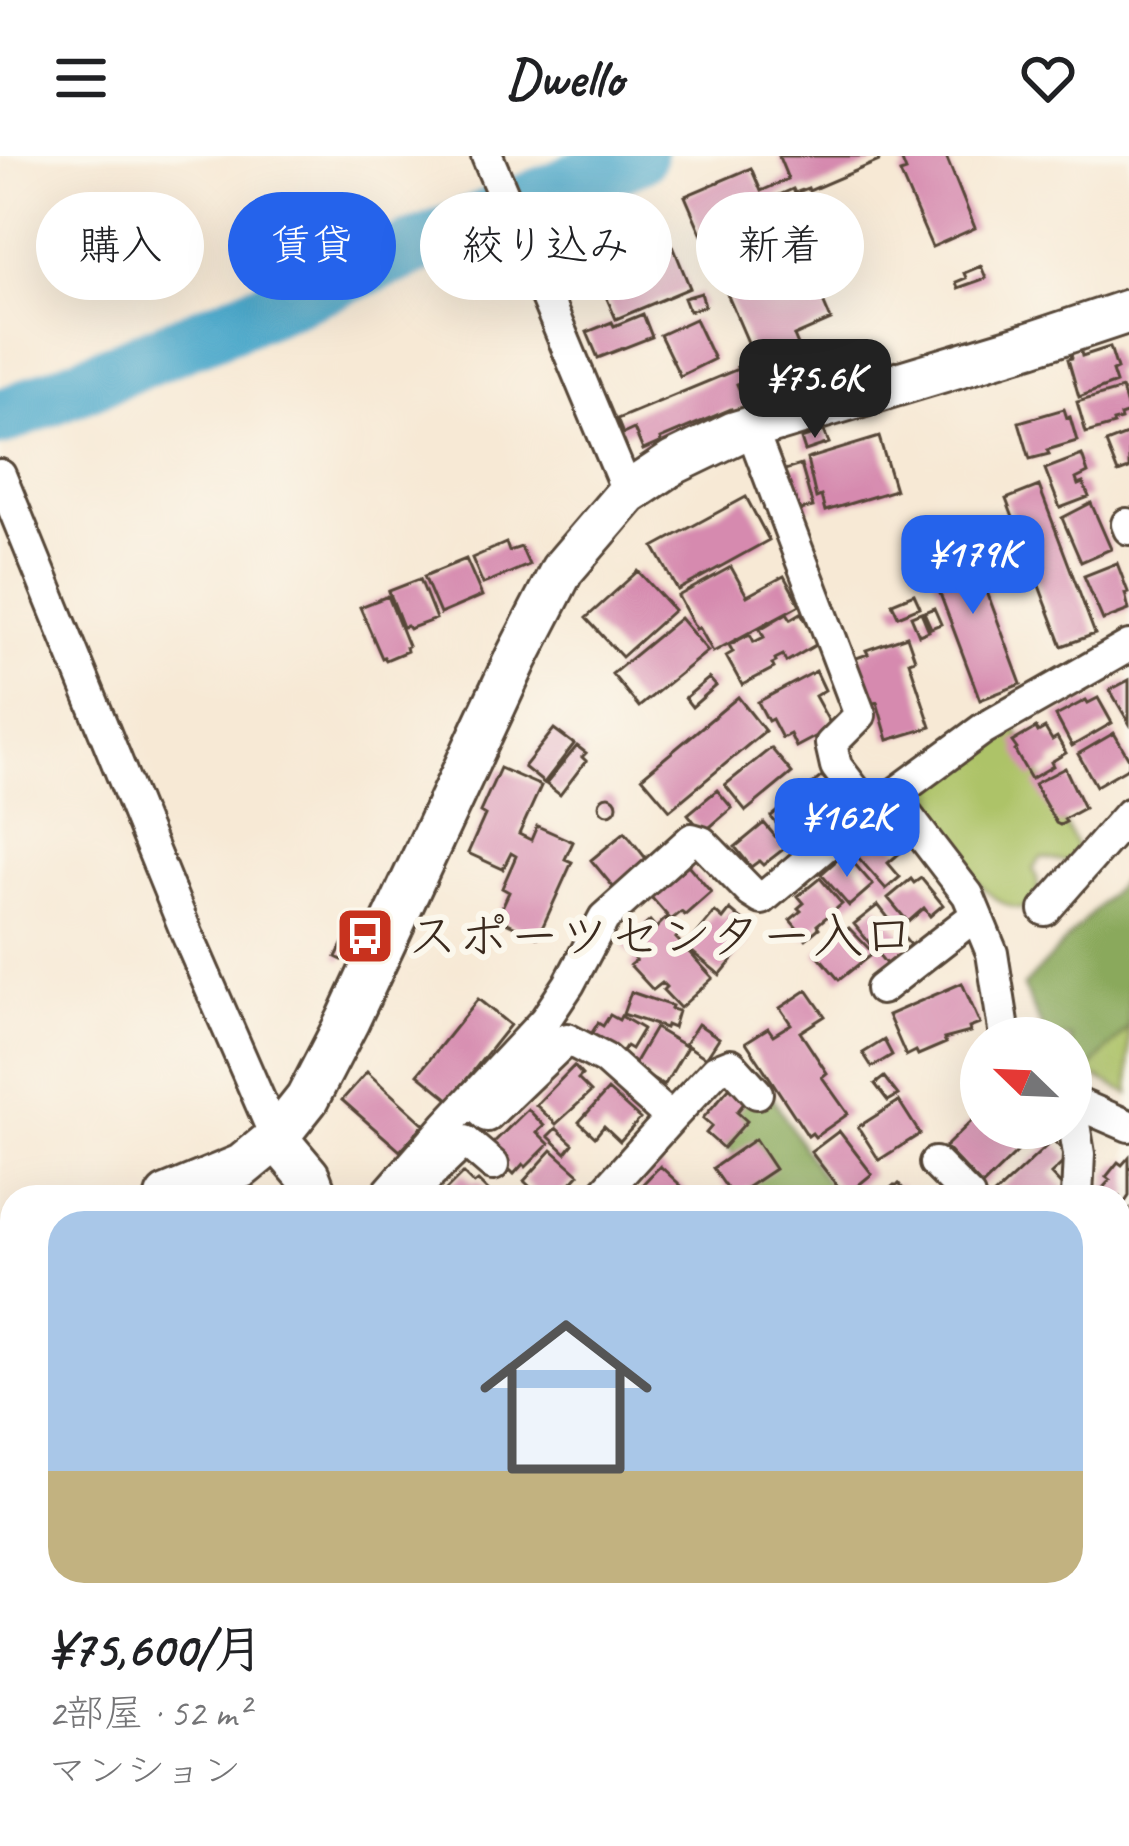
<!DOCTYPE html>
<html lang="ja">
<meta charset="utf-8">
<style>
body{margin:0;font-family:Caveat,"Klee One",sans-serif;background:#f6f6f6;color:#202124;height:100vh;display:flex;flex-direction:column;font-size:45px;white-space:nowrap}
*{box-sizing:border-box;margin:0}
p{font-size:39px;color:#757577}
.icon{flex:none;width:66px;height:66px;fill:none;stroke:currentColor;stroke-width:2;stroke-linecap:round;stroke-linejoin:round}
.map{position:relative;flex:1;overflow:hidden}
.sheet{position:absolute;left:0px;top:1029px;width:1131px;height:663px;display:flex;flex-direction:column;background:#fff;border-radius:36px 36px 0 0;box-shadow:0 12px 48px #0002}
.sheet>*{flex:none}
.banner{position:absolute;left:36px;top:36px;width:1059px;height:108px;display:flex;gap:24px}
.needle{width:78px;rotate:293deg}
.buttons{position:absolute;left:960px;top:861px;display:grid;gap:24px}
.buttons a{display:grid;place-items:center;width:132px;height:132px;border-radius:50%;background:#fff;box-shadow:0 12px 48px #0002;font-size:60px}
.price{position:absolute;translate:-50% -102px;padding:0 27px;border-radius:24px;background:#2563eb;color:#fff;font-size:39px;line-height:78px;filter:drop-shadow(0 3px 6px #0008)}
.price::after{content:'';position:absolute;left:50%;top:72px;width:36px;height:27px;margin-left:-18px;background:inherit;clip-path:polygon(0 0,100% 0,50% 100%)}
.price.selected{background:#222;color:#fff}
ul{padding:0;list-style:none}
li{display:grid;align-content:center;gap:24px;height:636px;padding:0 48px}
li span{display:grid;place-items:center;height:372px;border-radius:36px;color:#555}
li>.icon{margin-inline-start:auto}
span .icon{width:216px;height:216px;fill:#fffc;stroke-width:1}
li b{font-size:51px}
.pill{padding:0 42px;border-radius:54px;background:#fff;box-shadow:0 12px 48px #0002;font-size:42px;line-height:108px}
.pill.selected{background:#2563eb;color:#fff}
header{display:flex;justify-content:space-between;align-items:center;height:156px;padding:0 48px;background:#fff;font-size:54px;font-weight:700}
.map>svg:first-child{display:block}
</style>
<header><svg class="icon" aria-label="menu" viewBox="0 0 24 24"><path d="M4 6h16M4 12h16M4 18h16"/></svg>Dwello<svg class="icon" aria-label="heart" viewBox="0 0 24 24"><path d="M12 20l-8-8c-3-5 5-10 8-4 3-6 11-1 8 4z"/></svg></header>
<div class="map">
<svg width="1129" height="1690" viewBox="0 0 1129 1690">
<rect width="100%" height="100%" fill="#fbf7ec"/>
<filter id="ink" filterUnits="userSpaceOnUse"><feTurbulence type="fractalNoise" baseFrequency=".00833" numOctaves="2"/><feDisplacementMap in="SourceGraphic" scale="24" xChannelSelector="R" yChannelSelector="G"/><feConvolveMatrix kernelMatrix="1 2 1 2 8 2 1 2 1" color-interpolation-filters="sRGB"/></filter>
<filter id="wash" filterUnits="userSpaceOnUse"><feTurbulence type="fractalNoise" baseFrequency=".004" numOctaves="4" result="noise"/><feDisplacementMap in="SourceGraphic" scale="48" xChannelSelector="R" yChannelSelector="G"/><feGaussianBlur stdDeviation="2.7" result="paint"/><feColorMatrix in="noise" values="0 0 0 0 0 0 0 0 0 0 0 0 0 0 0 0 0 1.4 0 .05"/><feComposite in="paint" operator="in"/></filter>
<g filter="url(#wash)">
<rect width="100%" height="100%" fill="#f7e9d5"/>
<path fill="#adc368" stroke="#747643" stroke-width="3" d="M1016,573L1078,693L1067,706L1041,702L1033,713L1037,722L1039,737L1024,753C980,752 946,680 925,647L927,634L934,625Z
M1129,870V938L1084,915Z"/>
<path fill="#8aa95c" stroke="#626a3d" stroke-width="3" d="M1129,717V871L1086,917L1071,908V882H1047L1023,831Z
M758,918L818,1015L839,1041H756L711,959Z"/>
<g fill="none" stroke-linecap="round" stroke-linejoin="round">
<path stroke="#4da9cb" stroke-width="57" d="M0,262L638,0"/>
</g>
<g id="blocks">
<path fill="#d68aaf" d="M781,0H876L879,5L809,35L808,32L795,37L793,33L766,45L793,108L805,103L831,164L794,180L807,211L766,228L685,40L751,12L761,35L788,23L779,1Z
M900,0H946L975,72L932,91L900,17L906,15Z
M652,57L663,86L606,108L600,91L606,88L601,76Z
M673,90L690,132L616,163L605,138L621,131L614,115Z
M981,110L986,122L958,132L956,126L966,122L964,117Z
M701,137L705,150L689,155L684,142Z
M643,158L652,181L598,202L587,176L612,166L614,170Z
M695,163L714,203L680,220L660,179Z
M1110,191L1117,213L1112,215L1116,227L1079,241L1068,203L1072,202L1069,195L1080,192L1082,200Z
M752,205L769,243L754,249L744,225L737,228L746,250L732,256L731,253L660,283L661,286L643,294L634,273L623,278L617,263L738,213L737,211Z
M1122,233L1129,257L1120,260L1121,264L1113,266L1114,269L1086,277L1077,246Z
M1064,253L1067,262L1070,261L1077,285L1047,294L1049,298L1030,303L1019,266Z
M824,275L829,287L805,295L801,283Z
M1129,278V313L1118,317L1106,287Z
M879,281L895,334L825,355L821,340L816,342L807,303Z
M1082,299L1088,317L1076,323L1078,329L1083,327L1089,341L1060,352L1045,313Z
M801,309L813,351L793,356L781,315Z
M1039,330L1095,478L1062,490L1006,343Z
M746,341L769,384L678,434L654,391Z
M1091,347L1111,393L1081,406L1062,362Z
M966,379L1021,528L980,544L924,395Z
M506,387L509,395L521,391L529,409L483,428L472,402Z
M466,403L482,440L440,458L424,420Z
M1117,407L1128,436L1125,437L1129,454L1103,464L1084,420Z
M731,411L747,440L784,420L800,449L713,496L699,471L696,473L678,440Z
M638,415L674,454L622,501L586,462Z
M420,423L436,463L409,473L407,470L403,471L389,435Z
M914,438L920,451L898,460L892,447Z
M388,440L408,490L406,491L407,495L386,504L384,501L382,502L360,451Z
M934,452L941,468L931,472L924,456Z
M921,456L929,475L919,479L911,460Z
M787,457L791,463L801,457L819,487L786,506L783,499L775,503L776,506L772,508L774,512L742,529L726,500L733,496L729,489L750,478L754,486L764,481L760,473Z
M680,462L708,495L639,551L612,518Z
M907,480L915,503L909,505L931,571L888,584L877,546L867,549L851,504L868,498L866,494Z
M816,515L825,534L815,540L831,569L826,571L828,574L796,591L790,578L782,582L772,563L768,565L758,546Z
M709,522L716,530L692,551L685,542Z
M1129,524V567L1110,534Z
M738,541L765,575L670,654L642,621Z
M1098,542L1112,567L1072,590L1056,560L1086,544L1088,547Z
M1036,572L1038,576L1045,572L1052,584L1057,581L1066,597L1051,606L1053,610L1031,623L1015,595L1017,593L1012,586Z
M554,573L574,588L544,627L524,611Z
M1114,577L1129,603V611L1096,630L1078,598Z
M577,590L586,597L582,601L586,605L560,639L546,628Z
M771,592L792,617L746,655L725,629Z
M500,612L541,630L519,678L531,684L537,670L573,686L565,703L572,706L538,781L497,762L509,736L502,732L516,700L511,697L503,713L468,697L485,659L480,656Z
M1065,612L1084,652L1064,663L1066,666L1060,669L1056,667L1034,628Z
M822,620L846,648L824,668L799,639Z
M717,634L732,652L703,677L688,658Z
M797,640L819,668L793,688L771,661Z
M599 649a9 9 0 1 1 18 0a9 9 0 1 1-18 0Z
M764,667L785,692L763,709L759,705L751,711L735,691Z
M875,668L901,696L888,707L900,721L886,733L849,691Z
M625,676L648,705L614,732L591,704Z
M845,697L873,729L849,750L821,718Z
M688,709L711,736L685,759L681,756L671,764L651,741Z
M820,722L842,748L817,769L819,772L806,783L790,764L801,755L798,752L804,747L798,740Z
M921,722L943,749L930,760L924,752L908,766L888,742L911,723L914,727Z
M878,749L910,789L886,808L854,768Z
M730,754L742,764L735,772L749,784L720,819L686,791L715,756L723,763Z
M666,762L680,778L676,782L713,822L680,852L663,834L666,831L662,827L653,834L630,809L636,804L623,790L650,765L656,772Z
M849,772L873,797L839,824L816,797Z
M348,776L353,778L342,804L336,801Z
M962,827L980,868L969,872L970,876L944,883L946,887L918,899L916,895L906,900L888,859Z
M807,834L825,860L800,876L827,917L822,921L848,958L815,981L812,977L808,980L746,886L768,872L773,879L791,868L780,852Z
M631,836L672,850L671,853L678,855L673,872L666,869L665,872L623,858Z
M478,843L510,869L450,944L418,918Z
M610,859L619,864L621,860L643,873L631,893L626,890L618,902L588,883L598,867L603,870Z
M698,868L719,882L706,902L685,888Z
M655,872L687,891L664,930L632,911Z
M884,884L892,899L872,911L863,897Z
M574,910L582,919L578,923L591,936L556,968L536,949Z
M367,916L424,968L400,995L342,944Z
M884,921L898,939L888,945L875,928Z
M730,931L745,946L737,956L747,965L723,992L706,977L712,970L703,962Z
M608,934L640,963L620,985L604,970L595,981L579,966Z
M899,945L920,978L879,1004L858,971Z
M528,953L544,970L537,976L549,988L526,1011L523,1008L514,1018L488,992Z
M981,956V972H1042L982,1030L945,991Z
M556,972L573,988L566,997L548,980Z
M839,975L872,1018L845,1040L811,996Z
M755,983L775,1013L733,1041L713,1012Z
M1053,984L1069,1001L1051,1018L1064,1032L1055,1041H992Z
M552,994L579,1018L558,1041H541L524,1025Z
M1129,1001V1040L1123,1049L1119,1047V1041H1111L1101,1034L1110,1024L1106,1021L1118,1006L1122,1009Z
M660,1010L693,1041H650L640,1031Z
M463,1017L474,1028L478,1025L494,1041H439Z
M899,1028L910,1041H880L894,1029L896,1031Z
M1129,1054V1094L1119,1085V1066Z
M1119,1096L1129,1105V1128L1119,1140Z
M1,1172L9,1199L0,1202V1173Z
M1126,1181L1129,1183V1225L1119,1217V1190Z
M1119,1219L1129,1228V1249L1119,1260Z
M12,1227V1271L0,1269V1229Z
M1129,1277V1315L1119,1306V1289Z
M1129,1376V1426L1119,1417V1387Z
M0,1540L12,1541V1586L0,1585Z
M1126,1595L1129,1597V1645L1119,1638V1606Z
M1119,1647L1129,1653V1676L1120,1690L1104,1680H1119Z
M57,1680H99L97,1690H56Z
M195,1680H245L244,1690H194Z
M302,1680H331V1690H301Z
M350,1680H381L379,1683L389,1690H350L346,1687Z
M512,1680H550L544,1690H506Z
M575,1680H618L614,1690H571Z
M726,1680H758L768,1685L765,1690H732L735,1685Z
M797,1680H824L822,1684L832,1690H790Z"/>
</g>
</g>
<g filter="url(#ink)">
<use href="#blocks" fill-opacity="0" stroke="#574739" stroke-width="3"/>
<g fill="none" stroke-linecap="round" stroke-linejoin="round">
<g stroke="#574739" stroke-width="36">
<path id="street" d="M487,0L628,337
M751,272L860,559L831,588L836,610L869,653
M0,319L187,778L276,982
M1127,368L1129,373
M1045,754L1129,658
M881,833L976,759
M1009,882L1004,874L992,797L968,739L892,640L983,573L1129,490
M470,945L487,960L567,883L605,903L671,962L716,914L731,908L757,937
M1071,945L1129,970
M1074,948V968L1079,998L1077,1041
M935,1007L969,1041
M384,1041L446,970L545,864L569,828L604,762L692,683L702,686L751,736L762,743L869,653L892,640
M407,1041L465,985L493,1009
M600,1041L671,962
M1119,1324L1129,1333
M1119,1546L1129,1555
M0,1621H12
M447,1680L462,1690
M32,1690L33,1680
M279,1690L280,1680
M654,1690L658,1680"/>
</g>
<g stroke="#574739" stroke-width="48">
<path id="secondary" d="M276,982L308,1020L316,1041
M167,1041L242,1010L276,982L307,943L348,864L516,503L562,414L628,337L673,307L735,277L1030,188L1129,155
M0,1109L12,1105
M931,1680L943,1690
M1038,1680L1058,1690"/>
</g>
<use href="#street" stroke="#fff" stroke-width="30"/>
<use href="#secondary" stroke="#fff" stroke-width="42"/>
</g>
</g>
<defs>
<g id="bus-square" transform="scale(3)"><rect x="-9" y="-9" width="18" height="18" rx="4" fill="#c8321e" stroke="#fbf7ec"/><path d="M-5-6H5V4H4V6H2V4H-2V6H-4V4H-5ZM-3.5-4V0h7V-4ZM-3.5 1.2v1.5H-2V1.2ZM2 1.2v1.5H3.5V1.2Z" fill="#fff"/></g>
</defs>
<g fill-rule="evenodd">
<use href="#bus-square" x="365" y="780"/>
</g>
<g text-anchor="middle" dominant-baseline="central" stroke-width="12" stroke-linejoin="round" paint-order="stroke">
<g font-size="51" fill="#3b2a1e" stroke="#fbf7ec" text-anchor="start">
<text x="407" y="780">スポーツセンター入口</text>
</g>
</g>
</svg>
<div class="buttons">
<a><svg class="needle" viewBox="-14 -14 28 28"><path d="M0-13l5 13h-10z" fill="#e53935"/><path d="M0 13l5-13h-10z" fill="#757577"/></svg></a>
</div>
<b class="price selected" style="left:815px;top:285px">¥75.6K</b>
<b class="price" style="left:973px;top:461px">¥179K</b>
<b class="price" style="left:847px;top:724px">¥162K</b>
<div class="banner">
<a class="pill">購入</a>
<a class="pill selected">賃貸</a>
<a class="pill">絞り込み</a>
<a class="pill">新着</a>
</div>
<section class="sheet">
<ul>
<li><span style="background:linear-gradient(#a9c7e8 70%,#c2b280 0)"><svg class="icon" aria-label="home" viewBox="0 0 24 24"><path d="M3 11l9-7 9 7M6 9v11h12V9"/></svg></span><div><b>¥75,600/月</b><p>2部屋 · 52 m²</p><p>マンション</p></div></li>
</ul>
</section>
</div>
